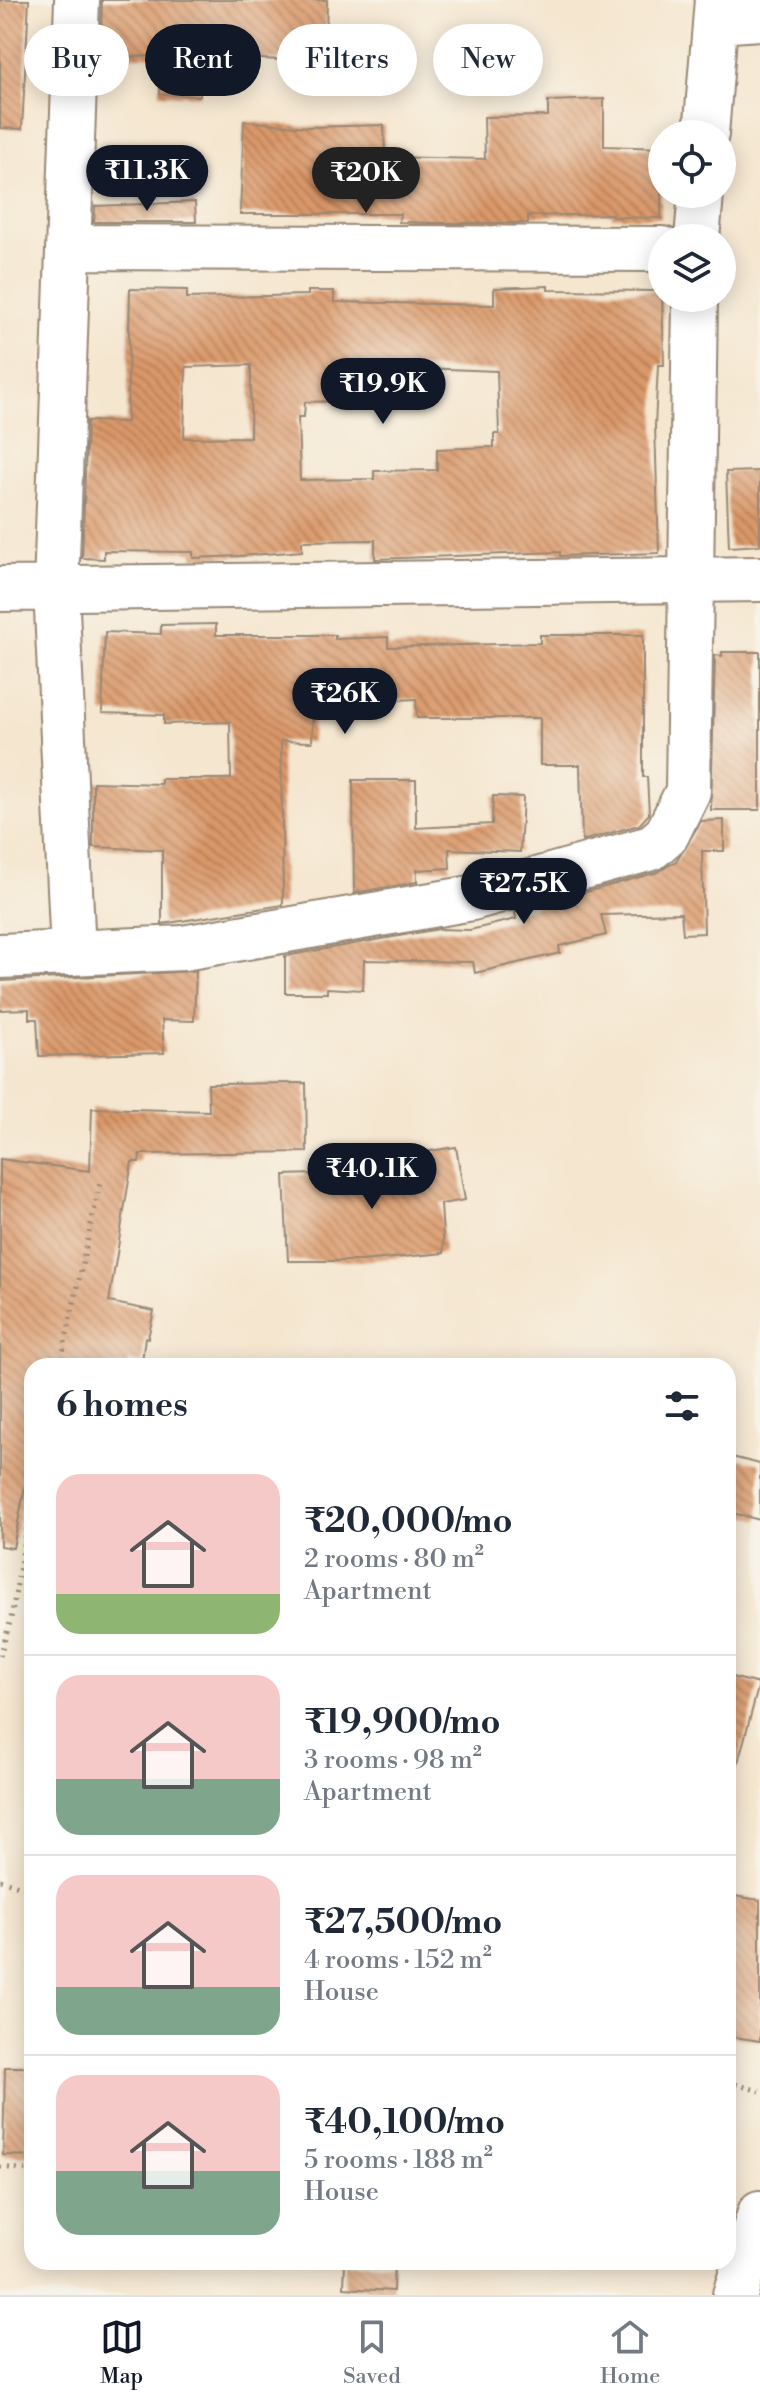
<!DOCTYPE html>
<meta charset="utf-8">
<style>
body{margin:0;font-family:"Libre Bodoni",serif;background:#f2f2f3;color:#1f2937;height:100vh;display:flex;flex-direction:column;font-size:30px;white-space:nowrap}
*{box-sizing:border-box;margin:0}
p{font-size:26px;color:#747a83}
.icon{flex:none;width:44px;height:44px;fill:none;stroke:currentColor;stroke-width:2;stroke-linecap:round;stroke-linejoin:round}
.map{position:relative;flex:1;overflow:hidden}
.panel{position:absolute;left:24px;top:1358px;width:712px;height:912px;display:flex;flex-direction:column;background:#fff;border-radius:24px;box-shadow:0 4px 20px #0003}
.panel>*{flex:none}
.top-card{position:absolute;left:24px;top:24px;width:712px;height:72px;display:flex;gap:16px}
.fabs{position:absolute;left:648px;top:120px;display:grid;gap:16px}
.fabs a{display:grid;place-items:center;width:88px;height:88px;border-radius:50%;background:#fff;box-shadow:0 4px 20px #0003;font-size:40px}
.price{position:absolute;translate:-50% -68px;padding:0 18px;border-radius:28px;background:#111827;color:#fff;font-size:26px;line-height:52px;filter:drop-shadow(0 2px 4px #0008)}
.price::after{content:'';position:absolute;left:50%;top:48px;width:24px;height:18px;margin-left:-12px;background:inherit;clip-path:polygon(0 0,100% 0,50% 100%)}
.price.selected{background:#222;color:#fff}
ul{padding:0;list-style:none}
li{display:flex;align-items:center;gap:24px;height:200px;padding:0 32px}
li+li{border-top:2px solid #e0e1e3}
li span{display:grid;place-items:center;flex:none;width:224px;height:160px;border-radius:24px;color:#555}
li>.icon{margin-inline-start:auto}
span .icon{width:96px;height:96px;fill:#fffc;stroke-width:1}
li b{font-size:34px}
h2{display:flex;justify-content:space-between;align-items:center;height:96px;padding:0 32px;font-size:34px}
.pill{padding:0 28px;border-radius:36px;background:#fff;box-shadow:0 4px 20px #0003;font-size:28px;line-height:72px}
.pill.selected{background:#111827;color:#fff}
.dock{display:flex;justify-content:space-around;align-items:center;height:112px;border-top:2px solid #e0e1e3;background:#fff;font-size:22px;color:#747a83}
.dock a{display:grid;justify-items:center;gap:4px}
.dock .selected{color:#111827}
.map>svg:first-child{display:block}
</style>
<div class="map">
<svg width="760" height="2295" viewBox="0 0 760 2295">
<defs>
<pattern id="building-back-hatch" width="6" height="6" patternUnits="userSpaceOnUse" patternTransform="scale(2)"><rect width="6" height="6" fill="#da9869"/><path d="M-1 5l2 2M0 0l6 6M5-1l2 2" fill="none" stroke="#b27c56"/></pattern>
</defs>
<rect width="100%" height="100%" fill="#f7f3e8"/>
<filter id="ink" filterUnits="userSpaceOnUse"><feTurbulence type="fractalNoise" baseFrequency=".0125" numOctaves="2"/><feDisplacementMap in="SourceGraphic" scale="16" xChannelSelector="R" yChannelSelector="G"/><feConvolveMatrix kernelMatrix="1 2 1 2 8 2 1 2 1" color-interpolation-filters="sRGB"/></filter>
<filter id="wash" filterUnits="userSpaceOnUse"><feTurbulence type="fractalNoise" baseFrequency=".006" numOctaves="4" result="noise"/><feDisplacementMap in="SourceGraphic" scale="32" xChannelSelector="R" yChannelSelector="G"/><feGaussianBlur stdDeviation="1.8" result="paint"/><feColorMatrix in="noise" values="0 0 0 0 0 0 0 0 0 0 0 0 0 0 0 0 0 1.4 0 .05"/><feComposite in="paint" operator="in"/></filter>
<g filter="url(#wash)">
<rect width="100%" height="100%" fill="#f5e6cf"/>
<g id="blocks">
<path fill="url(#building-back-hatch)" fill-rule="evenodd" d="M0,0H29L22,129L0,128Z
M102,0H327L325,62L201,56L200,96L160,94V56L100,57Z
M604,99V146L662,148L661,218L612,217V214L528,216V223H431L399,222L400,214H240L244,121L306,127L384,125L385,157L485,159L484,117L548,116V101Z
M195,202L196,222H94L95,206Z
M548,286V290L662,291L664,365H658L655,426L659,553L560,556V552L375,559V540L302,541V551L240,556L193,558V552L104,551V559L82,558L87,421L127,422L130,289L187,290V298L308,295V291H334V302L494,305V288ZM251,365L250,437L184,438L186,367ZM421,368L497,371L499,434H494V447L437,449V470L374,471V479L300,480L298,417H304L305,402L372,400L371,378L421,376Z
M760,471V545L729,547L726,472Z
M216,624V635H335V639L388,637V647L540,643V635H643V777H647L649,814L639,825L582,841L580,765H540V718H417L416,699L333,703V711L313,710L312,742L281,741L283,905L162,924V850L93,847V782L161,784V779H231L230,722L164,724V715L102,713L105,632L161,634V625Z
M722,652H760V810H711L715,655L722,656Z
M353,780H416V828L492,824L493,796L523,797L520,852L449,849L450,868L417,870V882L354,893Z
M724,820V851H702L704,933L683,934L681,913L601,915L606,935L559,946L560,953L475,973L473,962L364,960L363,990L327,988V993H285V956L439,929L470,930L516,919L515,912L658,872L676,861L701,821Z
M196,971L194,1021L162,1020L164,1053L39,1056L37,1019H29V1009L0,1010V981Z
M306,1083L307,1152L140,1154L139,1162H132L109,1302L154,1311L148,1338L145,1337L142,1362L128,1361V1366H32V1451L13,1548L0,1546V1159L90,1171L92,1108L209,1111L208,1084Z
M456,1147L465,1200L441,1204L444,1253L361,1261H288L284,1175L414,1171L411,1154Z
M728,1456L760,1464V1520L728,1512Z
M728,1676L759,1684L737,1767L728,1766Z
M728,1895L760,1900V2041L728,2036Z
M5,2067H32V2156L3,2155Z
M345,2262H394L393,2291L344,2288Z"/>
</g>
</g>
<g filter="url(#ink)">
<use href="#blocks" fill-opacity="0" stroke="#988876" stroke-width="2"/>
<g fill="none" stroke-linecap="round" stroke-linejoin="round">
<g stroke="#988876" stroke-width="48">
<path id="minor" d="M716,21L760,18
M706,134L717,0
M697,238L701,194
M70,247L662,249
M0,589L760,579
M73,953L56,588L77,0
M0,956L183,948L472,898L651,848L667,834L688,791L695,298
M735,2295L760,2213"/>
</g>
<path stroke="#988876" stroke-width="5" stroke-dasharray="2 6" stroke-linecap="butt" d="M60,1366L101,1179
M0,1656L11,1619L32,1497
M0,1880L32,1890
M728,2082L760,2091
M0,2167L32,2170"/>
<use href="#minor" stroke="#fff" stroke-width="44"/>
</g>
</g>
</svg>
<div class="fabs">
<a><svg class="icon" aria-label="locate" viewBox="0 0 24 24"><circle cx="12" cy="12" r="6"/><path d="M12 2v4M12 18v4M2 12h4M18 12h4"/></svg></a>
<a><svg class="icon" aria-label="layers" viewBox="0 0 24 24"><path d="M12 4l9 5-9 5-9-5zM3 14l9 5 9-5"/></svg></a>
</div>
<b class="price" style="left:147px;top:213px">₹11.3K</b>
<b class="price selected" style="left:366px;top:215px">₹20K</b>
<b class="price" style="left:383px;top:426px">₹19.9K</b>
<b class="price" style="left:345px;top:736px">₹26K</b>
<b class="price" style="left:524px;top:926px">₹27.5K</b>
<b class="price" style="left:372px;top:1211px">₹40.1K</b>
<div class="top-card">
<a class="pill">Buy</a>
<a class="pill selected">Rent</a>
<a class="pill">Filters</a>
<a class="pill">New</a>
</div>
<section class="panel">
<h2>6 homes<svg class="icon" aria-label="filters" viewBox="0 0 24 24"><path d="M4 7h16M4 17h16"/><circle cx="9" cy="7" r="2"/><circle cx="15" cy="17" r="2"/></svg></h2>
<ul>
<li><span style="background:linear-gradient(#f6c9c9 75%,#8fb573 0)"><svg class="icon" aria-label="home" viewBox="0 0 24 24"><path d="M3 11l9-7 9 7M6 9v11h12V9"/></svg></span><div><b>₹20,000/mo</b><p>2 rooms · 80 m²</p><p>Apartment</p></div></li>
<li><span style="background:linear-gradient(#f6c9c9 65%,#7fa58c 0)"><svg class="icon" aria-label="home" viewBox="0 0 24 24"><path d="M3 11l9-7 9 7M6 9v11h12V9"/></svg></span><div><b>₹19,900/mo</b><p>3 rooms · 98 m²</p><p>Apartment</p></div></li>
<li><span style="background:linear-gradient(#f6c9c9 70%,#7fa58c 0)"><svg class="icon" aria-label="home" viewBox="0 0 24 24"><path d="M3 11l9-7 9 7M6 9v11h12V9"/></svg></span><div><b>₹27,500/mo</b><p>4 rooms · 152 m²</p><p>House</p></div></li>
<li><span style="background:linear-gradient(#f6c9c9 60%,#7fa58c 0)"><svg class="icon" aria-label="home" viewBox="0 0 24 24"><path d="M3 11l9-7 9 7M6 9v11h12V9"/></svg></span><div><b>₹40,100/mo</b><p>5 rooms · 188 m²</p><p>House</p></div></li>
</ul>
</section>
</div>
<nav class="dock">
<a class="selected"><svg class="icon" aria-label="map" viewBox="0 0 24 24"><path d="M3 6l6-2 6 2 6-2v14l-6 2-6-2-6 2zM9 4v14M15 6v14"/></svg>Map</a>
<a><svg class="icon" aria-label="saved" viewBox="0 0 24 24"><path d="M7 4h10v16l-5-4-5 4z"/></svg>Saved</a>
<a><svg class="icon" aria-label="home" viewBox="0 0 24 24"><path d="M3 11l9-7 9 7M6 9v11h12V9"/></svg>Home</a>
</nav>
